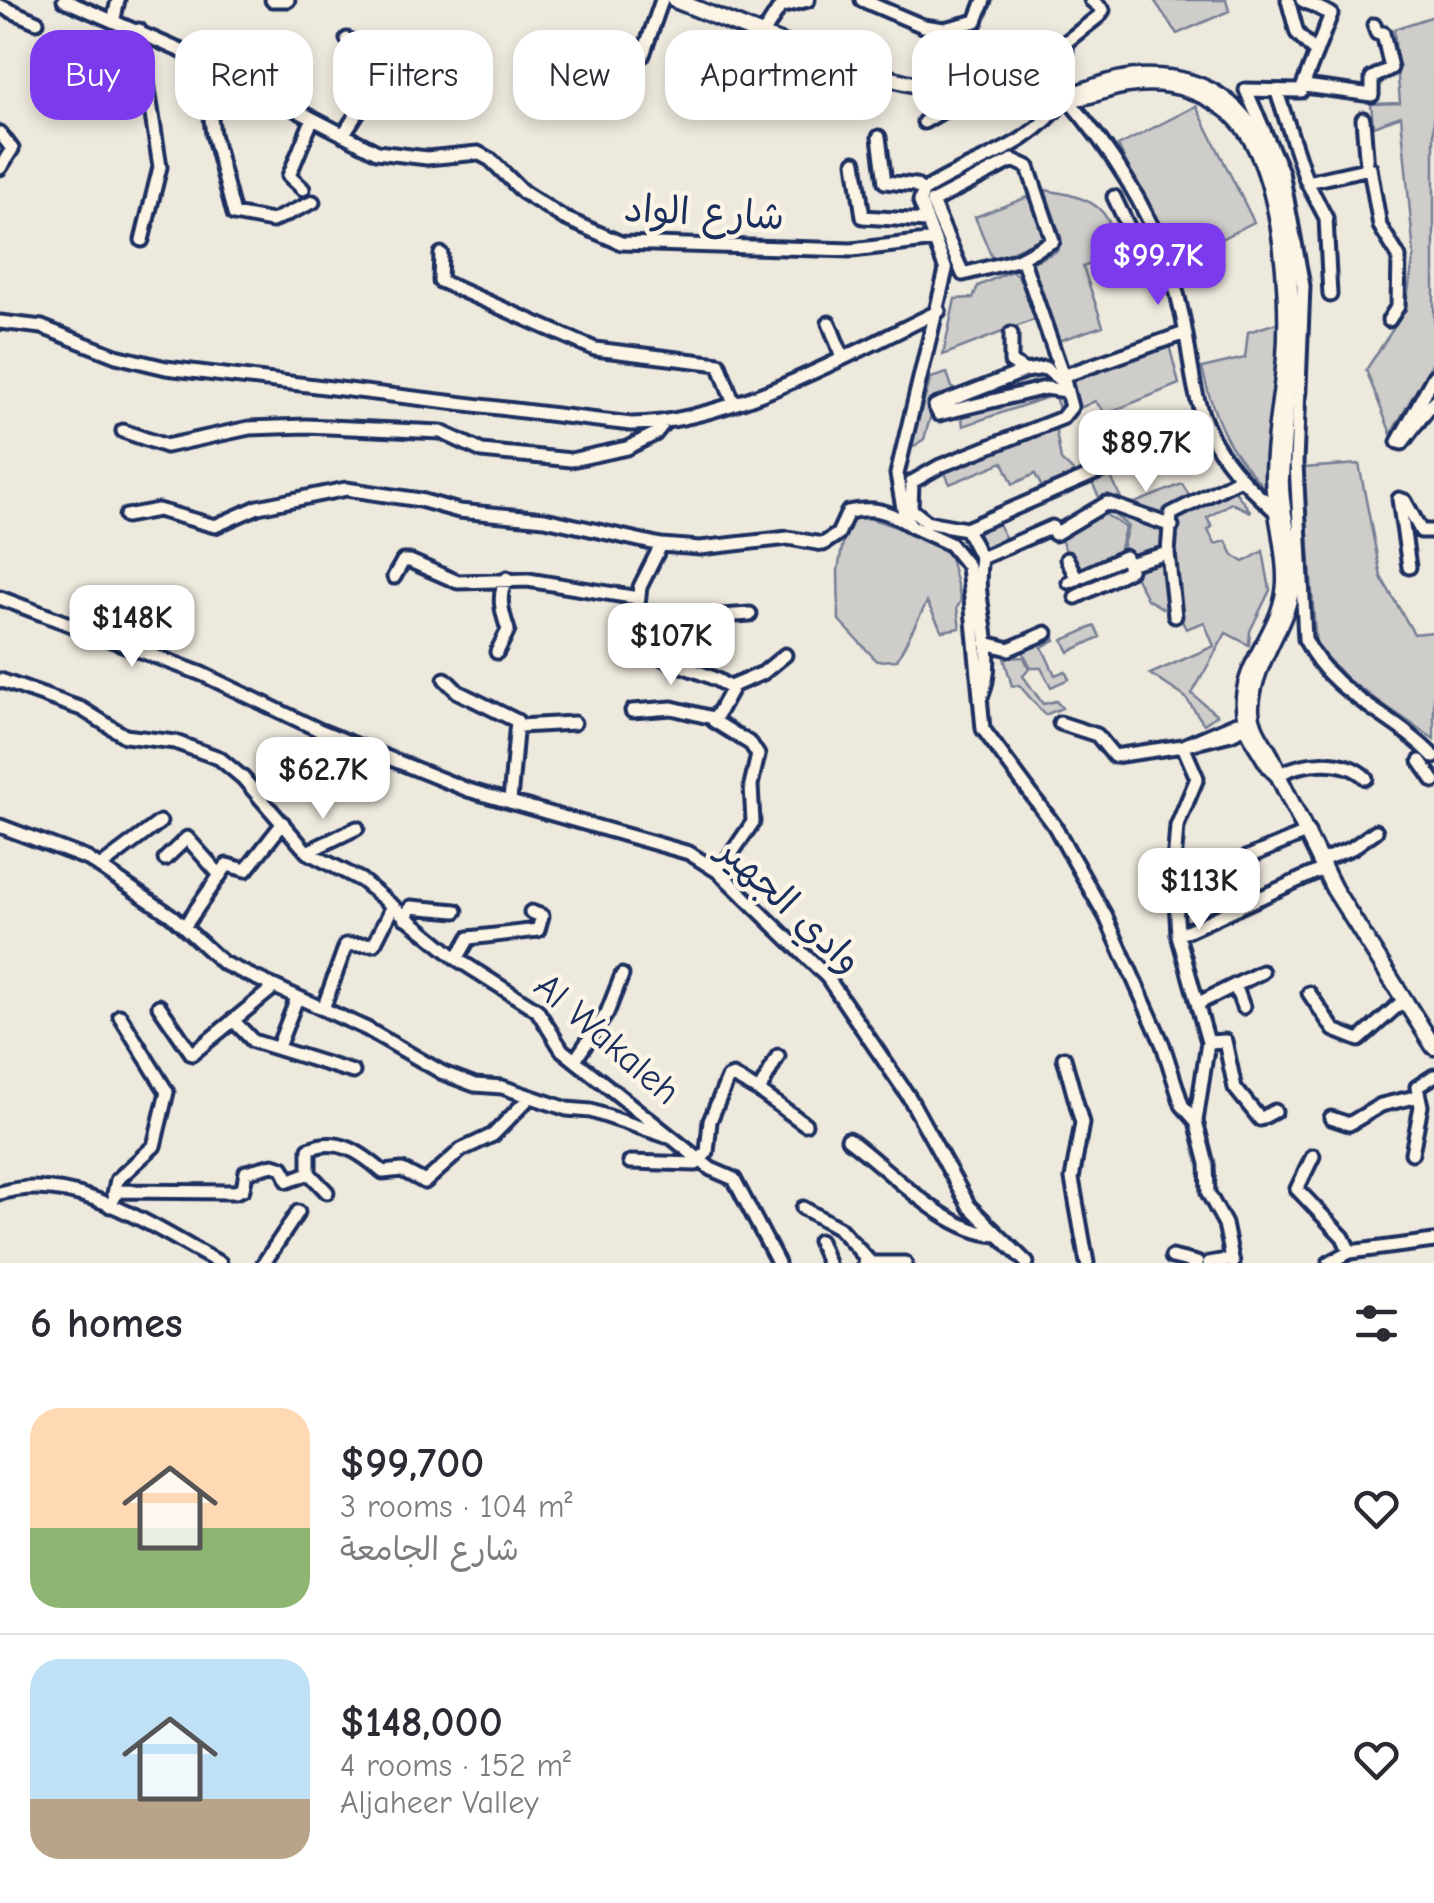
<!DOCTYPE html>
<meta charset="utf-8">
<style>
body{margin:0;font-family:"Comic Neue","Playpen Sans Arabic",sans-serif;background:#f7f7f7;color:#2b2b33;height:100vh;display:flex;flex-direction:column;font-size:38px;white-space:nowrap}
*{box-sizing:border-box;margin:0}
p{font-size:32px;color:#7c7c81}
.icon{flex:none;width:55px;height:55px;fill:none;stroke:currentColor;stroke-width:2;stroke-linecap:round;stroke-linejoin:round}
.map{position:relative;height:1263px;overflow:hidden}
.sheet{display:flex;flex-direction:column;background:#fff;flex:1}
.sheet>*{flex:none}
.top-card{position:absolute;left:30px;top:30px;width:1375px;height:90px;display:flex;gap:20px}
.price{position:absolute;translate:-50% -85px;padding:0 22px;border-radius:20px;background:#fff;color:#222;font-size:32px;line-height:65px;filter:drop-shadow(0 2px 5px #0008)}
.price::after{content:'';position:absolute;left:50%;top:60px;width:30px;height:22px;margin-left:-15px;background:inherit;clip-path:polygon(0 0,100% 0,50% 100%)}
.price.selected{background:#7c3aed;color:#fff}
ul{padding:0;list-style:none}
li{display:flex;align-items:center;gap:30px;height:250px;padding:0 30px}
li+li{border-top:2px solid #e1e1e2}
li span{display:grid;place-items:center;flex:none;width:280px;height:200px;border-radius:30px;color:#555}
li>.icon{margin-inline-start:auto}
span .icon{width:120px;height:120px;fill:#fffc;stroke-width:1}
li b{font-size:42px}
h2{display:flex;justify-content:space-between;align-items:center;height:120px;padding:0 30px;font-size:42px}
.tag{padding:0 35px;border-radius:30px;background:#fff;box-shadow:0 5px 15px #0003;font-size:35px;line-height:90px}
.tag.selected{background:#7c3aed;color:#fff}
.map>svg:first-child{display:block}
</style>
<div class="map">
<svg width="1434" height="1263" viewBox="0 0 1434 1263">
<rect width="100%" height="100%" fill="#eee9dd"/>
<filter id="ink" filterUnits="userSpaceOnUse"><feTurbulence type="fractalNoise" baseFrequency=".01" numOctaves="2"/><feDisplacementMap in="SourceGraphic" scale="20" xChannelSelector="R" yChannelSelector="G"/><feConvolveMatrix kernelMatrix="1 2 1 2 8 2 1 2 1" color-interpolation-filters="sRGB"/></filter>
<g filter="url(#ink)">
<path fill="#cfcdca" stroke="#757e94" stroke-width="2.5" d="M1154,0H1226L1229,11L1177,34Z
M1434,16V360L1391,434L1366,370L1405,311L1414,255L1401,116L1373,126L1371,104L1400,103L1394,29Z
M1196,106L1254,222L1176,262L1118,146Z
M1045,190C1090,198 1110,203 1118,253L1083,267L1103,326L1058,341L1033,272V262L1057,251L1061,238Z
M1033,195L1045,237L993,260L975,217Z
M1011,271L1018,275L1036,319L943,355L955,299L973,298L978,286Z
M1280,322L1271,495C1229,451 1216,427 1202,368L1245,358L1248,332Z
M1168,341L1179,384L1106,414L1095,401L1078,409L1068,377Z
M1045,369L1063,383L990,399L961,415L940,412L971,394L991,395L1003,384Z
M947,373L953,390L1008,374L990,393L970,390L934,405L924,439L909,450L931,378Z
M1045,390L1068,396L1062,416L1054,395L963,426L962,417L991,403Z
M1055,426L1061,460L1080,478L1045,493L1035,474L1013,484L1003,462L950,484L943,469Z
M1359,464L1381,577L1414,634L1434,632V739L1348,680L1316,646L1303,468Z
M1110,475L1125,507L1102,503L1092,483Z
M1182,484L1191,498L1170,523L1125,507Z
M1234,490L1251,512L1231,503L1207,518L1212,527L1208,530L1215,544L1226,541L1233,555L1244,562L1263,551L1270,590L1250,631L1249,645L1226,633L1192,694L1217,715L1204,724L1185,697L1150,674L1214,646L1204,622L1186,629C1168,596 1172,552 1175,516Z
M1104,507L1171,527L1167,552L1129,562L1122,549L1128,526Z
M858,514L913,533L949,554L961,600L957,608L960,628L942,631L927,602L897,660L877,661L839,620L838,570L847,520Z
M1105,514L1125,527L1120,549L1123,557L1078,576L1058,534Z
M996,520L1008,543L982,554L971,531Z
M1168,555L1174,615L1147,599L1130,566Z
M1095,626L1100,637L1069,652L1063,640Z
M1052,633L1055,640L1042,647L1055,675L1065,671L1069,679L1051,687L1041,668H1031L1021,648Z
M1024,657L1029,669L1023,676L1043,704L1056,701L1062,708L1045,715L1019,685L1012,686L1004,658Z"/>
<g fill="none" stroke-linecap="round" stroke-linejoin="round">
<g stroke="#1b2f5e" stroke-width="19">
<path id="minor" d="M64,0L186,53L377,152L427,158L478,153L491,160L523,192L564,218L621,243L852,250L935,240
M272,0H288
M862,0L923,26L944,29L976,21L984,0
M1288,0L1297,33L1316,53
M1302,0L1331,14L1301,91L1246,90L1282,172L1303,286L1296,463L1305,639C1333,697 1391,712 1434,757
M0,6L37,22
M114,18L118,0
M139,30L160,167L142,240
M643,55L662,0
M209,65L205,72L213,134L234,214L272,221L313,202
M1305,86L1372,95V78L1391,68L1383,33H1377L1374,25
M1277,92L1306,180L1326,218L1330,295
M1066,97C1027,152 975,157 923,191L920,202L946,270L897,474L904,514L911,526L950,544L968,566L983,729L1054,825L1106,917L1163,1045L1182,1105L1196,1121L1207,1164L1208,1193L1225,1224L1233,1263
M1066,97C1111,150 1148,206 1171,274C1203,368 1175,418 1259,496
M1066,97V42L1099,16L1103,10L1091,0
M739,102L756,84L754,48L780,7L808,0
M1363,119L1367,168
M924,122L967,97L963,39
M0,133L12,149L0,168
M343,135L382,75L385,62L380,52L347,39
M879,137L885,182L915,185L923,191
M1013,160L1028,167L1053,241L1017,260L963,274L932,202Z
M855,162L863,217L927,221
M1307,182L1370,168L1380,226L1399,257L1398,306L1389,320
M303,189L289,176L312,120
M1114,197L1133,237L1153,229
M441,254L440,281L595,349L719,364L734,404
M1022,258L1063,376
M0,322L42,327L116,356L166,368L631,424C726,424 853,353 939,311
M829,323L842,356
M1185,333L1063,376L1071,407L1062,418L940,466L912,482L911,509L927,522L966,529L1204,426
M1011,334V362L1025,371L1045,368L1060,380
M1025,371L935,406L939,414L1045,388L1067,391
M1434,376L1398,442L1402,443L1434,401
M123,431L166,446L249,428L306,426L441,432L482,451L571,460L627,448L655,434L663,424
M1259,496L1283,512H1276Z
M126,516L158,510L215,526L258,507L346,489L420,500L459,511L545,519L661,545L700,548L788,538L823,544L838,534L848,512C872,507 887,510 908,524
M966,529L981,558
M661,545L640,587L634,639C659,666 713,670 731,690L714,721L751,744L758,755L751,785L753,822L719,872
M1067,559L1077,579
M1128,564L1168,553
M1409,567L1399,499L1405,501L1421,531H1434
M394,577L403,561H410L458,582L528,580L638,598
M1069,582L1125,557L1130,570L1076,597
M0,598L202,674L319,730L468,790L689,853L719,872L827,977L909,1097L969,1206L1027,1263
M636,616L652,621L750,614
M1175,616L1168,553L1171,514L1240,479
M986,643L1009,649L1046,633
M497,652L508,630C502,612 497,596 507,578
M445,679L458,692L517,721L510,801
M0,680L82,709L125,736L175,742L219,758L243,778L307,852L361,880L457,959L537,1010L562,1050L711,1169L734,1179L778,1263
M730,687L763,673L785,655
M980,700C1001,654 972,605 981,558L1052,527L1055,534L1107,503L1172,526
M632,711L672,708L713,718
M1060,723L1097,735L1114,756L1183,746L1197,778L1177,826L1174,864L1178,935L1208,1042L1196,1121
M1237,723H1253L1231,734L1183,746Z
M519,726L574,723
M1420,761L1434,781
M1278,775C1303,761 1344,757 1366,778
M0,826L88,859L172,916L223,963L367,1029L443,1073L475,1085L502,1087L567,1109L591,1111L666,1136
M307,852L357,828
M165,859L187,838L220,875
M1320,861L1352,848L1376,831
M100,867L160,822
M1177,894L1222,868L1308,832
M405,918L411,907L456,911
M184,927L227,865L246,870L283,823
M1178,935L1323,869
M457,959L469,938L538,930L542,916L531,912
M1235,985L1243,1007
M1309,993L1334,1030L1359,1040L1403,1001
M1199,1003L1262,972
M159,1006L192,1054L273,988
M323,1009L346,945L374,944L393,906
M233,1020L253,1041L353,1072
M1208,1042L1225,1041L1235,1088L1260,1119L1275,1111
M278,1047L297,998
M1064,1058L1082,1123L1072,1179L1087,1263
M575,1060L607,1013L622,975
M759,1091L805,1124
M1331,1118L1349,1124L1381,1105L1419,1096
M848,1139C890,1170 945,1232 997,1235
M1412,1153L1421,1106L1417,1087L1434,1076
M1313,1156L1297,1189L1343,1237L1350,1252
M630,1162L696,1164L707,1152L710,1121L728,1078L733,1076L759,1091L778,1056
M309,1173L327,1192
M0,1193C76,1170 155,1229 220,1263
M114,1194L117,1180L154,1146L167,1092L120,1016
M110,1206L118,1191L235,1192L243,1189L246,1172L273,1165L283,1168L288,1181L309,1173V1149C338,1136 361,1153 383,1172L402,1170L425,1182L461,1150L493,1135L530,1097
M803,1208L839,1228L869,1261
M819,1241L828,1263
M1172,1257L1197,1263
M264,1263L298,1212
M865,1263H905
M1209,1263L1232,1259
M1329,1263L1350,1252L1434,1241"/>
</g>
<g stroke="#1b2f5e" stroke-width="21">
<path id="major" d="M675,0C806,53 936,111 1081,97C1093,95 1105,90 1117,87C1156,78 1192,85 1224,108C1282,148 1290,292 1285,357C1282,397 1273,437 1273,477C1274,512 1286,547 1285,582C1283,643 1217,677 1256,745C1263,755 1268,768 1278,775C1274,751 1249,733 1251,706C1254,660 1288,625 1292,584C1295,549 1279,513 1281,478C1287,356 1334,68 1139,77C1114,78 1089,89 1066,97
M1278,775L1334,889L1434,1047"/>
</g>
<use href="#minor" stroke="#fcf5e5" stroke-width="11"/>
<use href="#major" stroke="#fcf5e5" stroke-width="14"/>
</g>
</g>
<g text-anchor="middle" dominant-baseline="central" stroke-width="9" stroke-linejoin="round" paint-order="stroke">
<g font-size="38" fill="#1b2f5e" stroke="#fcf5e5">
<text transform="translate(704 213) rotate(3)">شارع الواد</text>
<text transform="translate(790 906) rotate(43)">وادي الجهير</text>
<text transform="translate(607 1039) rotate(41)">Al Wakaleh</text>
</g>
</g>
</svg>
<b class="price selected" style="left:1158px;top:308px">$99.7K</b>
<b class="price" style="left:1146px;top:495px">$89.7K</b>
<b class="price" style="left:132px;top:670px">$148K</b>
<b class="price" style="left:671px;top:688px">$107K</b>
<b class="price" style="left:323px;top:822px">$62.7K</b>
<b class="price" style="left:1199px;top:933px">$113K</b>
<div class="top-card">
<a class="tag selected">Buy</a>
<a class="tag">Rent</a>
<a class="tag">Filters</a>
<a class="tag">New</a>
<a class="tag">Apartment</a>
<a class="tag">House</a>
</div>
</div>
<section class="sheet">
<h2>6 homes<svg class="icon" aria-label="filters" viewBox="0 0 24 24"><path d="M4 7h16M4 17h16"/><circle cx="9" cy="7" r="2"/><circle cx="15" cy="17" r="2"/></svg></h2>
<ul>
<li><span style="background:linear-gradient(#ffd9b3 60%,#8fb573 0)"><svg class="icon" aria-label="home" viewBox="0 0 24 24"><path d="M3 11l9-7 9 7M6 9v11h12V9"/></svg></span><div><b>$99,700</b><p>3 rooms · 104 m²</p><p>شارع الجامعة</p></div><svg class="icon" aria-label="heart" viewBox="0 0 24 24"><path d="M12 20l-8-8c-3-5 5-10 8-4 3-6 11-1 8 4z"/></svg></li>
<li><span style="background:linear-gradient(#bfe0f5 70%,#b9a48a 0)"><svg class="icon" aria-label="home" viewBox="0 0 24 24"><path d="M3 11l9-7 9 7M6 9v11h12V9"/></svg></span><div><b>$148,000</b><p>4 rooms · 152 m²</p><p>Aljaheer Valley</p></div><svg class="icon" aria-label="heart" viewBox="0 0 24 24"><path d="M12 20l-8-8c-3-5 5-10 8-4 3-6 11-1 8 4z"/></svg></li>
</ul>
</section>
